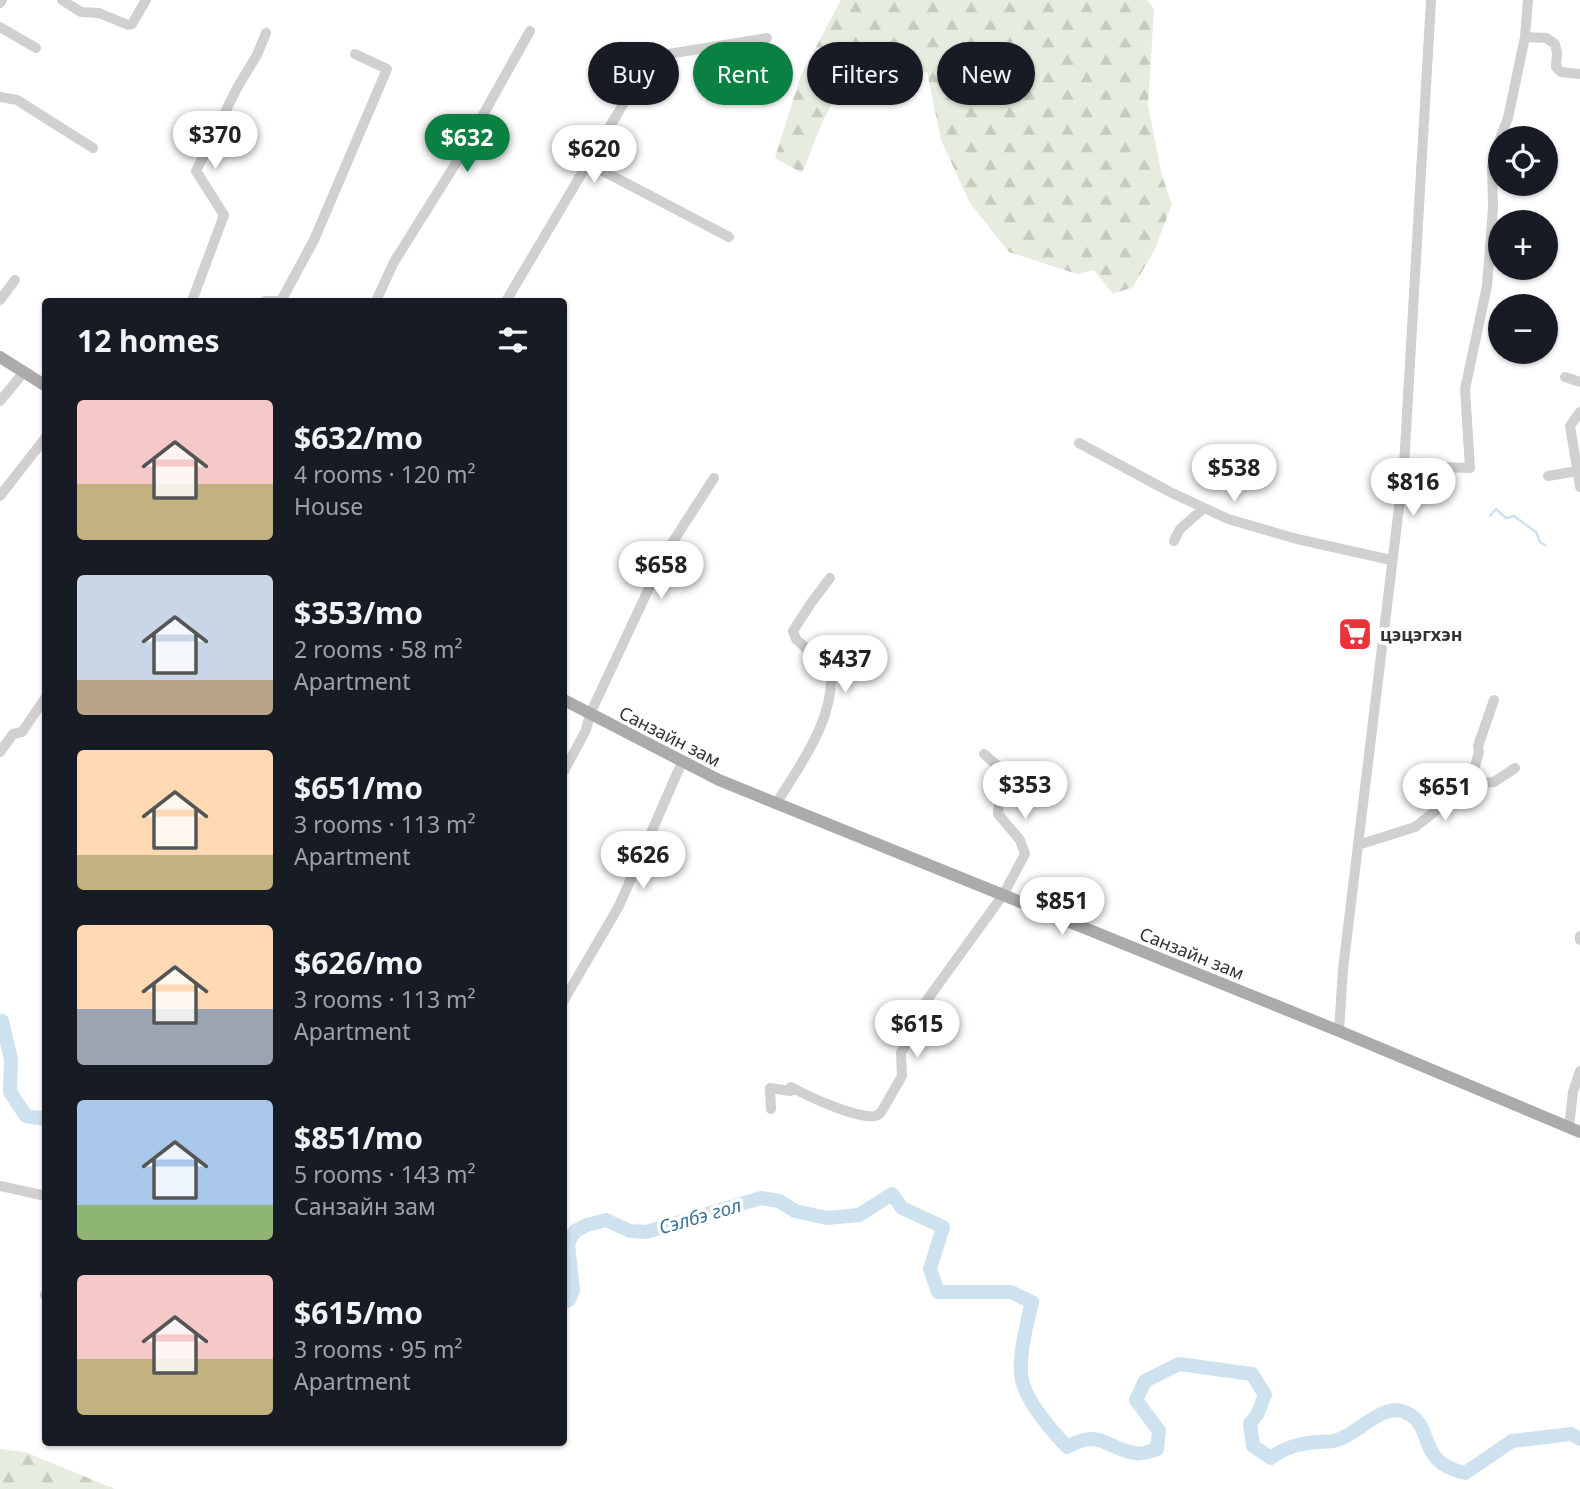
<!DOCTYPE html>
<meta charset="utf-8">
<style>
body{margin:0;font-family:"Noto Sans",sans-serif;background:#20242c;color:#f1f3f6;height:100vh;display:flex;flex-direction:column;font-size:26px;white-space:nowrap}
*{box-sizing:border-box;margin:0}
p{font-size:23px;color:#9ea1a6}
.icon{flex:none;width:38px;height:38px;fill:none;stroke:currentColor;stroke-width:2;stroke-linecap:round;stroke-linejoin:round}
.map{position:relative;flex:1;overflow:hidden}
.sheet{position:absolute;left:42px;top:298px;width:525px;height:1148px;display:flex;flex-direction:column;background:#171b24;border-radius:7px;box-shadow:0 2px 5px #0004}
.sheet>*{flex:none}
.hud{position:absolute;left:588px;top:42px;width:665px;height:63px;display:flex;gap:14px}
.buttons{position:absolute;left:1488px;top:126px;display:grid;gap:14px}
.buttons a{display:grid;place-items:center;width:70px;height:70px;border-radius:50%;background:#171b24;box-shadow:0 2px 5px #0004;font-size:35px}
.price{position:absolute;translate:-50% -60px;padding:0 16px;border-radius:24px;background:#fff;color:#222;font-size:23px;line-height:46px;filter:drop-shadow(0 2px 4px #0008)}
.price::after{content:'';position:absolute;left:50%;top:42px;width:21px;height:16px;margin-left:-10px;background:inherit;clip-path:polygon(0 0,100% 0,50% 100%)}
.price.on{background:#0b8043;color:#fff}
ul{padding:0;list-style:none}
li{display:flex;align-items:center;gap:21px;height:175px;padding:0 35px}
li span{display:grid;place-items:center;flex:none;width:196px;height:140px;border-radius:7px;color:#555}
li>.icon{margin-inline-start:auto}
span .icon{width:84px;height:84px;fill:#fffc;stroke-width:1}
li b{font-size:30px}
h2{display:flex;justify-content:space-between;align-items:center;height:84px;padding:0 35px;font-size:30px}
.tag{padding:0 24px;border-radius:32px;background:#171b24;box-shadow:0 2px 5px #0004;font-size:24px;line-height:63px}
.tag.on{background:#0b8043;color:#fff}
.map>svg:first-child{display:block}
</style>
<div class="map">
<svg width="1580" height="1489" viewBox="0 0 1580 1489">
<defs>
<pattern id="forest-firs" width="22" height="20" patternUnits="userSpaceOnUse" patternTransform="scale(1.75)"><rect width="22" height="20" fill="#e6ecdf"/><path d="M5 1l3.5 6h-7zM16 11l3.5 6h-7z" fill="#c6cbc0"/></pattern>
</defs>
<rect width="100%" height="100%" fill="#fff"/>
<path fill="url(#forest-firs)" d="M841,0H1147L1154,9L1148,105L1162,176L1172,204L1155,249L1133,287L1113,294L1094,270L1077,274L1009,252L970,203L941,140L927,72L880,70L845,78L822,123L802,173L775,158L801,75Z
M0,1449L25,1452L115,1489H0Z"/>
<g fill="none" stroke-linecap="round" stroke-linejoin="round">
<path stroke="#cee1ef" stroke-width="2.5" d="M1490,516L1496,509L1506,518L1514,516L1536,532L1540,542L1545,545"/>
<path stroke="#cee1ef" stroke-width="14" d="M0,1021H2L11,1059L10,1092L26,1116L46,1119
M564,1302L569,1300L573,1291L568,1243L575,1231L587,1225L606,1220L630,1231L646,1232L761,1198L779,1201L795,1211L827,1218L859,1215L892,1194L902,1208L943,1227L930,1269L938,1292H1011L1032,1302C1027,1324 1016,1363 1023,1384C1029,1404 1053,1432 1067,1447C1101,1428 1104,1448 1135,1453C1142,1455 1151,1451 1157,1449L1159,1431L1136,1400L1145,1381L1179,1364L1252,1374L1265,1395L1257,1415L1250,1423L1253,1446L1271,1458C1287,1446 1301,1443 1321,1442C1326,1441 1333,1442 1337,1440C1361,1433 1384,1399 1409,1414C1435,1429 1416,1462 1465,1473L1512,1441L1571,1434L1580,1439"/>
<path stroke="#d0d0d0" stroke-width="10" d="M62,0L81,12L99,13L128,25L132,24L146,0
M0,3L2,0
M0,27L36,48
M1525,37L1546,38L1555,44L1557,53L1556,67L1561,72L1580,74
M0,97L17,100L93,148
M1500,138L1508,118L1525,37L1528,0
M585,168L646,66L656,56L767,38
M0,300L15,280
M192,301L224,215L196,171L237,88L257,55L266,33
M265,301H278
M281,301L314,240L387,69L355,54
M376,301L394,262L456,163L530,31
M506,301L585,168L592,167L601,170L729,237
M1565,377L1580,382
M0,401L24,372
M1580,412L1570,426L1580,487
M1079,443L1170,492L1228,519L1297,539L1391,560
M1404,466L1470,468L1465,389L1487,286L1493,208L1492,166L1500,139
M1548,476L1577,471
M0,496L46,437
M1174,541L1180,529L1204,508
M0,752L13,734L22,732L46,697
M564,771L586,730L590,714L665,554L714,478
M1470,784L1479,752L1478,746L1494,700
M776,804C801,763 834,721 831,671L796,639L793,631L811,603L830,578
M1358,845L1415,827L1470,784L1494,782L1515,768
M1580,936V940
M564,1000L619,906L682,762
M1339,1031L1343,969L1404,466L1431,0
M771,1109L770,1088L790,1091L791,1087C807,1096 857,1119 875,1116C880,1115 880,1113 883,1109L902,1076L901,1053L927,1000L1003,895L1025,854L1020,840L998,814L1001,781L1000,768L984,754
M1569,1127L1573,1092L1580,1071
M0,1186L46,1196
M45,1295H46"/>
<path stroke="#ababab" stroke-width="12" d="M0,357L46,386
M564,700L719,780L1339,1031L1580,1132"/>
</g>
<defs>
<g id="supermarket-square" transform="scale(1.75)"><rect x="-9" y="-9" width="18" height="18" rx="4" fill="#ec333c" stroke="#fff"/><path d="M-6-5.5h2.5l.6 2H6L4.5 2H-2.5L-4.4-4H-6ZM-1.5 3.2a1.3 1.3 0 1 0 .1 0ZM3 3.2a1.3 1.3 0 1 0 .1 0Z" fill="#fff"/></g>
</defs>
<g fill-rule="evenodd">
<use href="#supermarket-square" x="1355" y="634"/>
</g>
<g text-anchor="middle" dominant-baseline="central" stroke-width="7" stroke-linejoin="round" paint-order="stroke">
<g font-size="18" font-weight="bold" fill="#333" stroke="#fff" text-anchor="start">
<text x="1380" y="634">цэцэгхэн</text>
</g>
<g font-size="18" fill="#333" stroke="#fff">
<text transform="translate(670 736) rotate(27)">Санзайн зам</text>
<text transform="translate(1192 953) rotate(22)">Санзайн зам</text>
</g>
<g font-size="19" font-style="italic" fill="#3c739a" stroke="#fff">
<text transform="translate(700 1216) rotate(-16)">Сэлбэ гол</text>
</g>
</g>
</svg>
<div class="buttons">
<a><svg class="icon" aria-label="locate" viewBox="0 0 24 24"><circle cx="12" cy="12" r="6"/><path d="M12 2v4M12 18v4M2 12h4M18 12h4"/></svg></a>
<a>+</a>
<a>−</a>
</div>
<b class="price" style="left:215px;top:171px">$370</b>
<b class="price on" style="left:467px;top:174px">$632</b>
<b class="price" style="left:594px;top:185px">$620</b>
<b class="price" style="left:1234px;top:504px">$538</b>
<b class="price" style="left:1413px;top:518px">$816</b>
<b class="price" style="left:661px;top:601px">$658</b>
<b class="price" style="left:845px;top:695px">$437</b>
<b class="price" style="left:1025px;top:821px">$353</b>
<b class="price" style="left:1445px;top:823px">$651</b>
<b class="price" style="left:643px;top:891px">$626</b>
<b class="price" style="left:1062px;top:937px">$851</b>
<b class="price" style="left:917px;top:1060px">$615</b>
<div class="hud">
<a class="tag">Buy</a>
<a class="tag on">Rent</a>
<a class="tag">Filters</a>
<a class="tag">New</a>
</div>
<section class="sheet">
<h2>12 homes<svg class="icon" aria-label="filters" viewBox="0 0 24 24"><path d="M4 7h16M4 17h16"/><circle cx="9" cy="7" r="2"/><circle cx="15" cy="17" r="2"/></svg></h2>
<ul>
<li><span style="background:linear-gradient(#f6c9c9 60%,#c2b280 0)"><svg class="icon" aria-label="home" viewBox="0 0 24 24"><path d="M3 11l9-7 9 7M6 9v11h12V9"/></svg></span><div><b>$632/mo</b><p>4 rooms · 120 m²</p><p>House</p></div></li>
<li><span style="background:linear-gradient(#c9d6e8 75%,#b9a48a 0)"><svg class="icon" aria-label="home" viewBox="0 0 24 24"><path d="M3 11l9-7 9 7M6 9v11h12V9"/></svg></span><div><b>$353/mo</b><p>2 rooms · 58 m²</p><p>Apartment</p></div></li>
<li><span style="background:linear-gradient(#ffd9b3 75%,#c2b280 0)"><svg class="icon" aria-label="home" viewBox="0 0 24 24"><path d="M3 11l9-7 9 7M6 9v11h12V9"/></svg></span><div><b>$651/mo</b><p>3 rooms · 113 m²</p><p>Apartment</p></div></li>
<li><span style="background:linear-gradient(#ffd9b3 60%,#9aa5b1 0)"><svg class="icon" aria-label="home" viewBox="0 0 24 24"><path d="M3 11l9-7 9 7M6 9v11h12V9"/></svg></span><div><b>$626/mo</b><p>3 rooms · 113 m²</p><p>Apartment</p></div></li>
<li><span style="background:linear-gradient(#a9c7e8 75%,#8fb573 0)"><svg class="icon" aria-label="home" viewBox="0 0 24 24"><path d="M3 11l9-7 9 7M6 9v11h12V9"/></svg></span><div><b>$851/mo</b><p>5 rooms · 143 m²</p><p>Санзайн зам</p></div></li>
<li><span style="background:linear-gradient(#f6c9c9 60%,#c2b280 0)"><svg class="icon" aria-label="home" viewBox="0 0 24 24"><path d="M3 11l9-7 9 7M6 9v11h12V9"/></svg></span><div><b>$615/mo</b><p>3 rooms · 95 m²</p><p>Apartment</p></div></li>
</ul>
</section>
</div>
